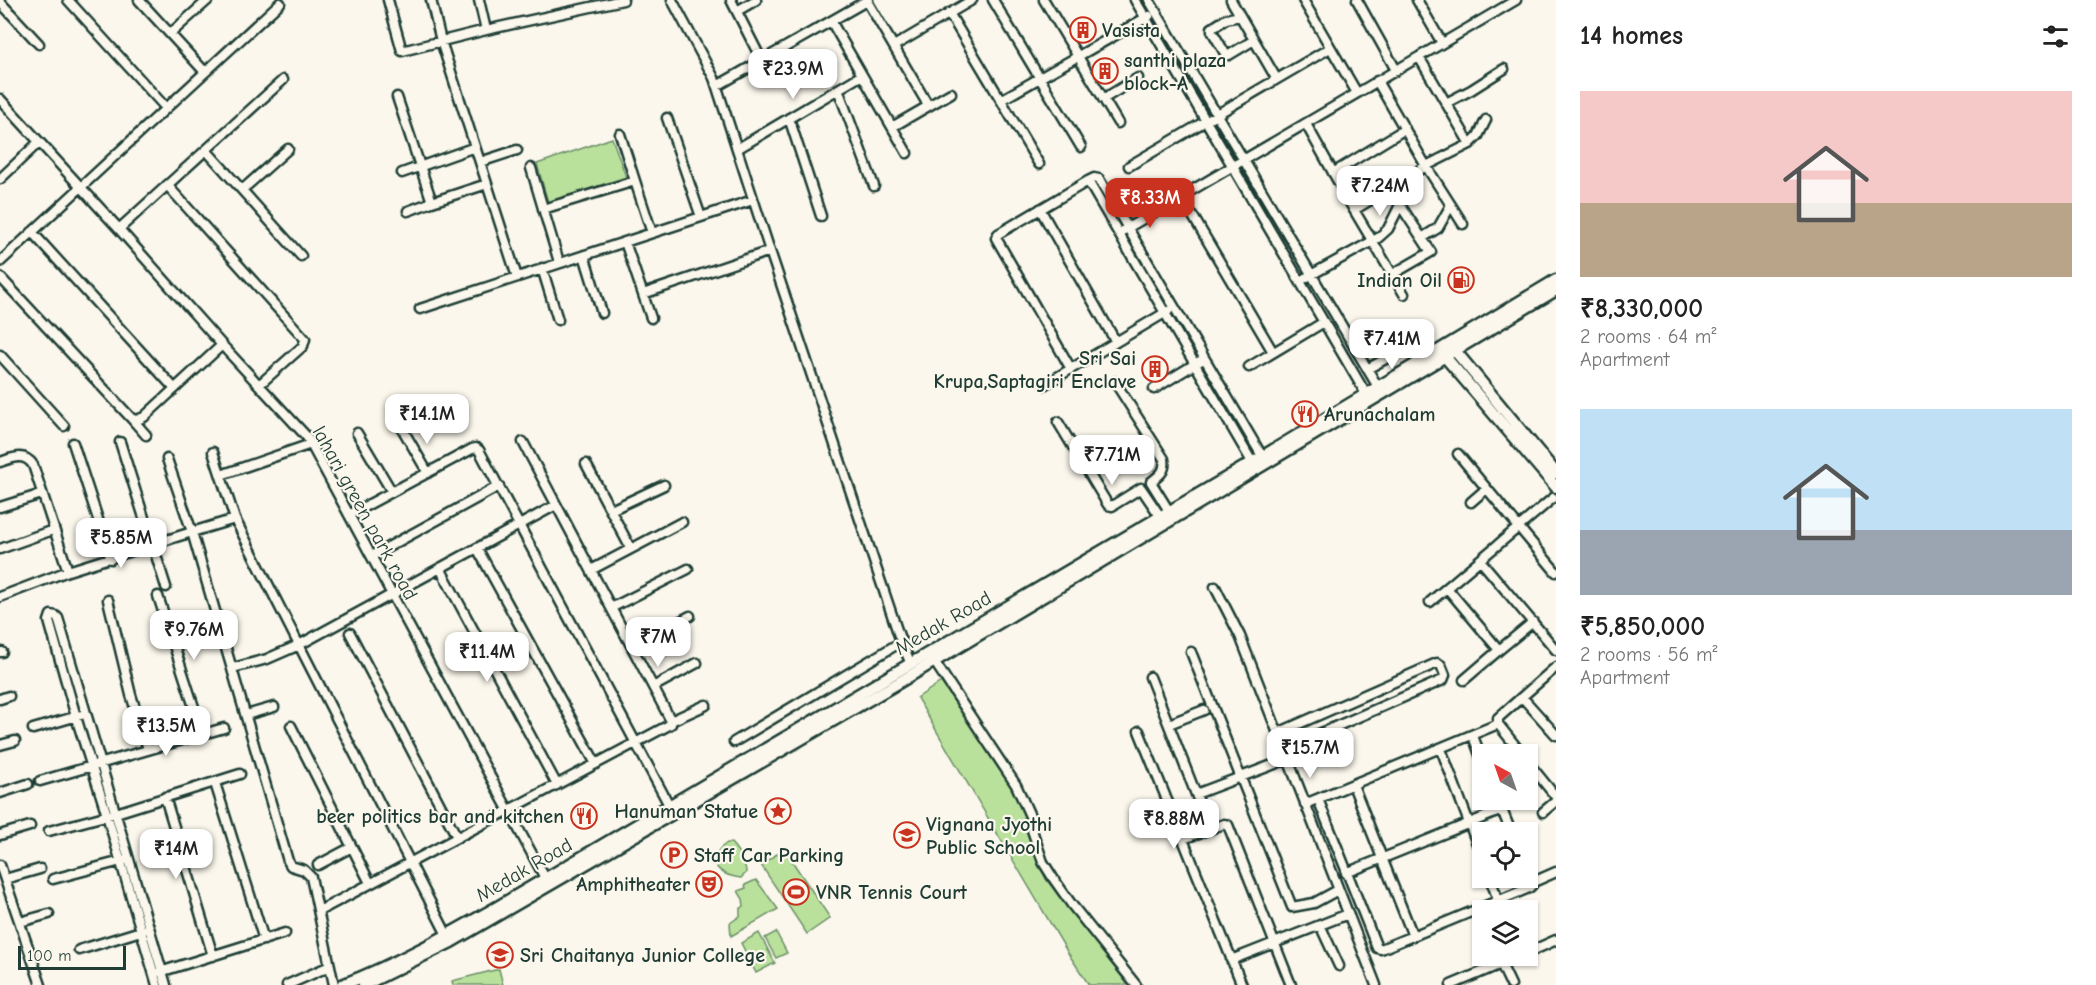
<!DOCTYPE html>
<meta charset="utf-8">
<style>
body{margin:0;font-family:"Comic Neue",sans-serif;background:#f6f6f6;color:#222;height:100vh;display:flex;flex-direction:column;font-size:22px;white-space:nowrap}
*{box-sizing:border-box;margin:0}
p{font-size:20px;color:#767676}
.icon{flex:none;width:33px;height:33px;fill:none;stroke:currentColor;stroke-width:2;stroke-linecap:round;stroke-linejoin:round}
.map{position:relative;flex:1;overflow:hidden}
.drawer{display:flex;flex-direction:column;background:#fff;width:540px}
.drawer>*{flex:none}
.needle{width:39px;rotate:320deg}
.controls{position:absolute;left:1472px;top:744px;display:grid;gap:12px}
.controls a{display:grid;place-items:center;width:66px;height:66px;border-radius:0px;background:#fff;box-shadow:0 2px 4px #0004;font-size:30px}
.scale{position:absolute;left:18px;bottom:15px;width:108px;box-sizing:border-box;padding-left:6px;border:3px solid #1f3d34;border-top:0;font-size:16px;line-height:21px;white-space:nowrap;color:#1f3d34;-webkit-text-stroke:4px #fbf7ec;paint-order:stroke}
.price{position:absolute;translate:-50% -51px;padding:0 14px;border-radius:12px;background:#fff;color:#222;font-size:20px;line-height:39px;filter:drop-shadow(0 2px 3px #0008)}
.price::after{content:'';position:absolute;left:50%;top:36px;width:18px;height:14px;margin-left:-9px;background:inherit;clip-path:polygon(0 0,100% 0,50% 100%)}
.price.selected{background:#c8321e;color:#fff}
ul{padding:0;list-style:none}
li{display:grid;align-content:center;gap:12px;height:318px;padding:0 24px}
li span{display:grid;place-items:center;height:186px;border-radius:0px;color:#555}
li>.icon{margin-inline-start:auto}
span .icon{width:108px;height:108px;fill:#fffc;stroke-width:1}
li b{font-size:26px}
h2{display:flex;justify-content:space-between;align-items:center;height:72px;padding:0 24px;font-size:26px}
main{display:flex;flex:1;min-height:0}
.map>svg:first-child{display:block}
</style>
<main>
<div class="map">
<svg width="1556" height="985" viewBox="0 0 1556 985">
<rect width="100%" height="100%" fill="#fbf7ec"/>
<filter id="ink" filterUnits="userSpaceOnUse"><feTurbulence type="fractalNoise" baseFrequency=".0167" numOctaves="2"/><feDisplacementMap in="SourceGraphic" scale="12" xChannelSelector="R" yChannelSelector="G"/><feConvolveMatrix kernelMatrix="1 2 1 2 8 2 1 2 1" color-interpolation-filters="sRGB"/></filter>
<g filter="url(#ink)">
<path fill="#bae19c" stroke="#6c8f68" stroke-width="1.5" d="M612,138L626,177L548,202L537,164Z
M941,682L1006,776L1021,804L1031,845L1046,879L1128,985H1089L1068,953L917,698Z
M727,843H731C739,852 746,862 746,873L741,878C718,875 702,860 727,843Z
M784,849L830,918L807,934L761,865Z
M756,880L778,909L731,936L730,923L740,916V909L744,906L743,899L738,891L746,888L745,885Z
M776,932L787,953L776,958L765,938Z
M759,933L775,963L756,973L741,943Z
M499,969L503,985H453L452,981Z"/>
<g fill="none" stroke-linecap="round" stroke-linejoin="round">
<g stroke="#1f3d34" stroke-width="13">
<path id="minor" d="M68,0L166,108
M139,0L205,72
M388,0L402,51L486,30L623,0
M431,0L441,41L517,277
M479,0L486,30
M672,0L714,78L770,251L899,636L910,662
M731,0L762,61
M993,0L1081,147
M1044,0L1118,123
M1135,0L1366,394
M1149,0L1378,387
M1231,0L1276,78
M1303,0L1357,93
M1357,0L1396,70
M1417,0L1442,43
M867,1L928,105
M0,2L39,44
M737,11L756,0
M949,13L1039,164
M1240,16L1226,19L1212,28V31L1226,55H1229L1254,40
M831,21L907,153
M170,34L208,0
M894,46L972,0
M1419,57L1470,144
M1377,81L1426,166L1463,224
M717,86L868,0
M838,89L874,186
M397,97L432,202L487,184
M0,99L119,229L222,345L307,437L545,878
M1103,99L1138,78
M1001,100L1149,16
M1446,103L1471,90L1504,69
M667,118L701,217
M789,118L821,216
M1306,124L1354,210L1404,294
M892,127L951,93
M620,134L635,181
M737,149L862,75
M206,150L301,256
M480,162L517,150
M1129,166L1330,48
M531,168L559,262
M402,173L475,147
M1333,173L1405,129
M0,179L39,142
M167,185L305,339L303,346L259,385
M1389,188L1431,252L1393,274
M242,190L288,149
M1181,196L1273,352
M543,209L635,181L652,233
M1040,209L1116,342
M1354,210L1426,166L1470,144L1478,136L1486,120
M408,211L432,202
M119,229L283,80
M1124,230L1516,0
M32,232L174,388
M1422,238L1438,228L1451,205
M625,242L651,318
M584,255L602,313
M0,262L280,3
M542,268L558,320
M0,277L132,419L137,420L144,417L222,345
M1300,281L1378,238L1388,229L1400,205
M643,294L770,251
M420,309L753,200
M0,355L64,426
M1249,367L1324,322
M1071,369L996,238L998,234L1088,181
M1367,369L1402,350H1409L1420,362
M1115,382L1164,459C1166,471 1160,475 1151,482L1169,511
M1044,385L1168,311
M1154,389L1200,361
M132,419L146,435
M1058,422L1108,505L1112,506L1141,488L1160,516
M403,430L428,473
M357,433L392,492
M120,442L166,587
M73,443L111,559
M213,452L235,519L299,645L267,659L233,668
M1458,454L1556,572
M167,459L192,532L235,519
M0,462C13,458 24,452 33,465L68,571
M1252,462L1088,181L1094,178L1099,179L1262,456
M586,464L631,549
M221,475L311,444
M1471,502L1486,489
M0,507L42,494
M611,510L664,485
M349,515L472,449L476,448L479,450L669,805
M477,548L596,764
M0,549L53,530
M372,556L499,486
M1480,560L1556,650
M440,568L557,785
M591,570L682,522
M1215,587L1240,636L1376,985
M1447,588L1499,650L1533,622
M158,596L203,735
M0,597L68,571L192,532L288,861L291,866L304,870L311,877L334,985
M108,600L131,695L148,749
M1430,602L1553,498
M611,608L688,569
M350,633L457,837
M632,647L690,616
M0,652H2
M1191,652L1292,907L1314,903L1338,890
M934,661L1016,785L1030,816L1032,830L1043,862L1053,878L1072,905L1136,985
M1150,677L1206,820
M1464,680L1499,650
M653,687L697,663
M1522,697L1556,735
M0,699L9,696
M246,715L274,707
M671,721L706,705
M1169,724L1204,710
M291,726L370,883
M33,729L81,715
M1139,731L1242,985
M1278,733L1437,663L1441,665L1445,675L1443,680L1296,744L1291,742L1286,730
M1473,736L1482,760
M734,742L901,642
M0,745L15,741
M1441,749L1482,857
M1522,754L1498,724V718L1556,667
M1527,761L1556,797
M40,781L224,728
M215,783L264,940
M1353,785L1413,936
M0,793L28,784
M1196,794L1288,759
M165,797L213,956
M1318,799L1377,948L1381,949L1529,888L1532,885L1527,873
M1498,800L1511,832
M1305,804L1498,724
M1543,812L1556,801
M49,831L116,813L240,774
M0,835L30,826
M1183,839L1224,824L1228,825L1291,985
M0,865L41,985
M318,865L352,847
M1346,873L1502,810
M1490,878L1498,900
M5,879L40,869
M53,879L125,860
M1531,883L1556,872
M319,911L671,724L670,719L523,442
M20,922L49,914
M1320,925L1339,966
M447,935L299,645L556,505
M79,950L144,930
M1527,953L1556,940
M1231,960L1348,914
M1501,964L1511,985
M160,972L285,933
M157,985L107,815L76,717L49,621L51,615L56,616L58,618L166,985
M287,985L330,966
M1451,985L1520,956"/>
</g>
<g stroke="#1f3d34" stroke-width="15">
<path id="major" d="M1452,347L1556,473
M1441,352L1556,487
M342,985C397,964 448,935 499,906L1260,458L1556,280
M364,985L451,942L898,683L1556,290"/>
</g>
<use href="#minor" stroke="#fbf7ec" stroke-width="8"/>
<use href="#major" stroke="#fbf7ec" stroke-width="10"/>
</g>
</g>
<defs>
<g id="building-ring" transform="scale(1.35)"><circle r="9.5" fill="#fbf7ec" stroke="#c8321e" stroke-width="1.5"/><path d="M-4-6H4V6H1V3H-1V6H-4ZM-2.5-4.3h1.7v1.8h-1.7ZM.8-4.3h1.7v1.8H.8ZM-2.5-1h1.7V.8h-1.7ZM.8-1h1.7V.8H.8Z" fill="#c8321e"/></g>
<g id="fuel-ring" transform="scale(1.35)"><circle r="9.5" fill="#fbf7ec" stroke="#c8321e" stroke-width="1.5"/><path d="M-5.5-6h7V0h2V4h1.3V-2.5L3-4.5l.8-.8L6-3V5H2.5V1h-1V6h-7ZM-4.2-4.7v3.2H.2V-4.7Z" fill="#c8321e"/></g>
<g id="restaurant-ring" transform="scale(1.35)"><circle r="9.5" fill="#fbf7ec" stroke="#c8321e" stroke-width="1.5"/><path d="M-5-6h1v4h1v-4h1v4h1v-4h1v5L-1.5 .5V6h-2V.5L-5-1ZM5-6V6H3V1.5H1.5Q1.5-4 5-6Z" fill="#c8321e"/></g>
<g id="sight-ring" transform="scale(1.35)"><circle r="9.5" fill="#fbf7ec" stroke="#c8321e" stroke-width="1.5"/><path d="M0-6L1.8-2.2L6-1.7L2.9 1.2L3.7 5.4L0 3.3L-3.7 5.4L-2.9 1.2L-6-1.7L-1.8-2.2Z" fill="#c8321e"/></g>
<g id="school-ring" transform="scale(1.35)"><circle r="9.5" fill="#fbf7ec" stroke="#c8321e" stroke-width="1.5"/><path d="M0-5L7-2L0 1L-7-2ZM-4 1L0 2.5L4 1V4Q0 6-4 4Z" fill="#c8321e"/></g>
<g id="parking-ring" transform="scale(1.35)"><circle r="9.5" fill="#fbf7ec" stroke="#c8321e" stroke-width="1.5"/><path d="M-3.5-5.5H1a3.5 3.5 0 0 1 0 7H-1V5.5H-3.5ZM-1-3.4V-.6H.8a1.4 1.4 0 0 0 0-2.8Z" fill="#c8321e"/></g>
<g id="theatre-ring" transform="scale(1.35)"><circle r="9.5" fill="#fbf7ec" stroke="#c8321e" stroke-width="1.5"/><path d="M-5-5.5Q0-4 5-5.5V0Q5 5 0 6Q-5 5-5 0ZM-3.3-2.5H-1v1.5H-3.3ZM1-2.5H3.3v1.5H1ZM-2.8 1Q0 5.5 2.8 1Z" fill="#c8321e"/></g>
<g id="stadium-ring" transform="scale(1.35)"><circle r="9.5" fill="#fbf7ec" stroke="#c8321e" stroke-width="1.5"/><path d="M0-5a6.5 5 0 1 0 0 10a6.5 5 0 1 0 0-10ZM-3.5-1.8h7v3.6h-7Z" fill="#c8321e"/></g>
<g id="university-ring" transform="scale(1.35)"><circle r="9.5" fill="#fbf7ec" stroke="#c8321e" stroke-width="1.5"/><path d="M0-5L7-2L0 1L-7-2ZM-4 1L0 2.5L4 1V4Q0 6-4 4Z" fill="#c8321e"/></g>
</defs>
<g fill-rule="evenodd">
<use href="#building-ring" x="1083" y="30"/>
<use href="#building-ring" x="1105" y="71"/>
<use href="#fuel-ring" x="1461" y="280"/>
<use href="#building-ring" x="1155" y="369"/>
<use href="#restaurant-ring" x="1305" y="414"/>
<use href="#sight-ring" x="778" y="811"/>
<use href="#restaurant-ring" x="584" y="816"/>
<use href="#school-ring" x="907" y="835"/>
<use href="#parking-ring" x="674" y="855"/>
<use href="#theatre-ring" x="709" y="884"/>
<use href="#stadium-ring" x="796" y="892"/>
<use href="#university-ring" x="500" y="955"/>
</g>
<g text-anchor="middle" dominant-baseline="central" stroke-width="4.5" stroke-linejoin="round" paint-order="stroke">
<g font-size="20" font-weight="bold" fill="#1f3d34" stroke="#fbf7ec" text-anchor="start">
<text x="1102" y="30">Vasista</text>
<text x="1124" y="60">santhi plaza<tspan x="1124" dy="23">block-A</tspan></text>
<text x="1442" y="280" text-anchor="end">Indian Oil</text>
<text x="1136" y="358" text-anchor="end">Sri Sai<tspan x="1136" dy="23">Krupa,Saptagiri Enclave</tspan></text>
<text x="1324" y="414">Arunachalam</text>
<text x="758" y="811" text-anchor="end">Hanuman Statue</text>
<text x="564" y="816" text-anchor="end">beer politics bar and kitchen</text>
<text x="926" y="824">Vignana Jyothi<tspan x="926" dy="23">Public School</tspan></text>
<text x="694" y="855">Staff Car Parking</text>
<text x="690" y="884" text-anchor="end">Amphitheater</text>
<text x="816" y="892">VNR Tennis Court</text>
<text x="520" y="955">Sri Chaitanya Junior College</text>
</g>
<g font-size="20" fill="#1f3d34" stroke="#fbf7ec">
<text transform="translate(365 513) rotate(61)">lahari green park road</text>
<text transform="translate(943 623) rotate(-30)">Medak Road</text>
<text transform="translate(524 870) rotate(-30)">Medak Road</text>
</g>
</g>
</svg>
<div class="controls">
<a><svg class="needle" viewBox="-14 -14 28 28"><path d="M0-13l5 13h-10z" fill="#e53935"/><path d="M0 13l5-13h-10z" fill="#767676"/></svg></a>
<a><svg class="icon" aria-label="locate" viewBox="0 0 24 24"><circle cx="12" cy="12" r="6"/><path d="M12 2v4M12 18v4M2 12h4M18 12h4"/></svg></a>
<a><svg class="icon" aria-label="layers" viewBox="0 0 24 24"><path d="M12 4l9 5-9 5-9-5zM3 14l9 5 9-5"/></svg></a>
</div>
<div class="scale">100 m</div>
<b class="price" style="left:793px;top:100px">₹23.9M</b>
<b class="price" style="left:1380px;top:217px">₹7.24M</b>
<b class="price selected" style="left:1150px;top:229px">₹8.33M</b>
<b class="price" style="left:1392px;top:370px">₹7.41M</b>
<b class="price" style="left:427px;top:445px">₹14.1M</b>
<b class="price" style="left:1112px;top:486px">₹7.71M</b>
<b class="price" style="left:121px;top:569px">₹5.85M</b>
<b class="price" style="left:194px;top:661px">₹9.76M</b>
<b class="price" style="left:658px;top:668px">₹7M</b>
<b class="price" style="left:487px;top:683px">₹11.4M</b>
<b class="price" style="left:166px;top:757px">₹13.5M</b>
<b class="price" style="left:1310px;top:779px">₹15.7M</b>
<b class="price" style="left:1174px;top:850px">₹8.88M</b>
<b class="price" style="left:176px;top:880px">₹14M</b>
</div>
<section class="drawer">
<h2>14 homes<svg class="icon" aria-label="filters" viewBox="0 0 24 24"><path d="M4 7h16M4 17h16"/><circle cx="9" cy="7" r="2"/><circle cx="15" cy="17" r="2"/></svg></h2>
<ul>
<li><span style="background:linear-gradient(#f6c9c9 60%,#b9a48a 0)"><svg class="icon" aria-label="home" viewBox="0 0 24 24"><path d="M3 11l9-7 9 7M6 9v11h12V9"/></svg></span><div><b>₹8,330,000</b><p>2 rooms · 64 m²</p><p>Apartment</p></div></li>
<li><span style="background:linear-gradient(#bfe0f5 65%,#9aa5b1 0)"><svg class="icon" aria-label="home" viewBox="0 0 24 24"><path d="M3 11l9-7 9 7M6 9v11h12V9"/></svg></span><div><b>₹5,850,000</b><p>2 rooms · 56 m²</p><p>Apartment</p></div></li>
</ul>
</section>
</main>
